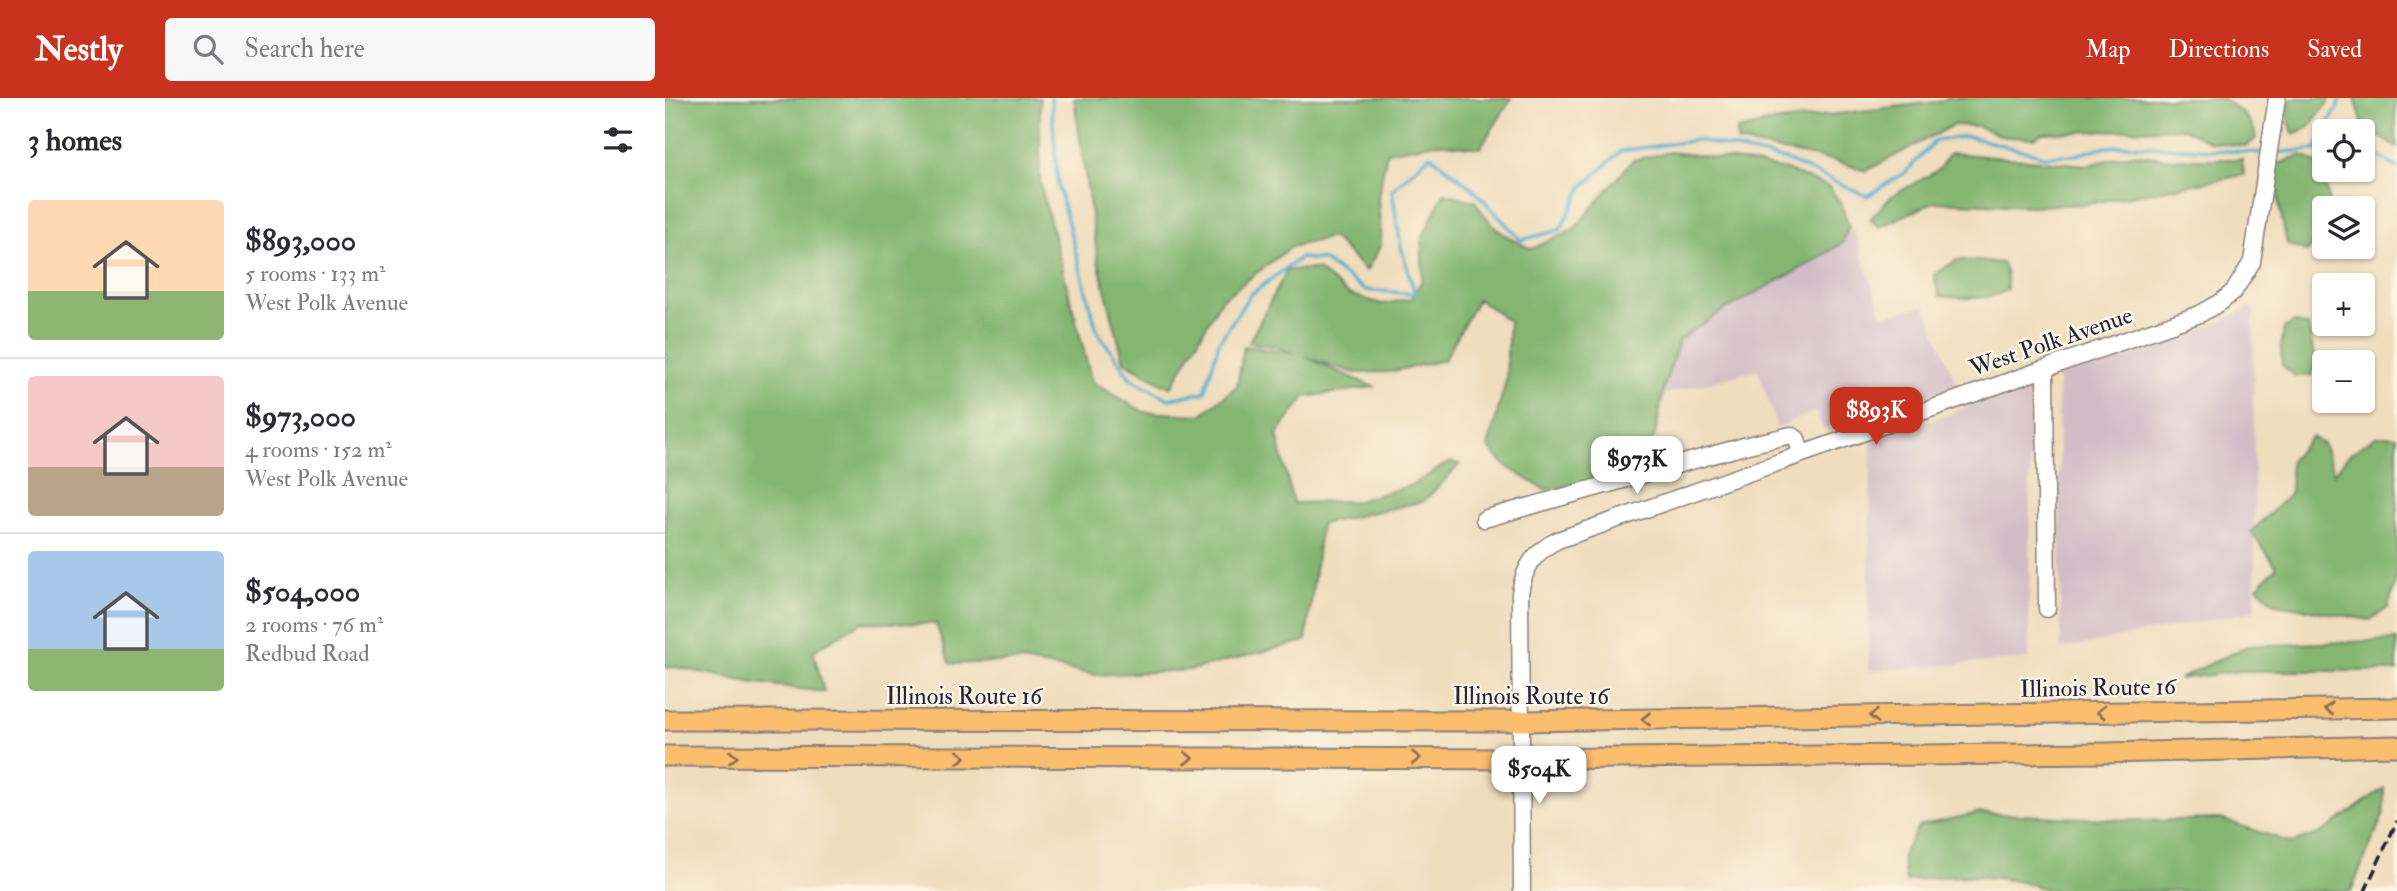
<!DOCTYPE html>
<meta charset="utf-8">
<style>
body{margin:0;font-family:"IM FELL Double Pica",serif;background:#f7f7f7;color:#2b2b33;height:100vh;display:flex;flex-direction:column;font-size:26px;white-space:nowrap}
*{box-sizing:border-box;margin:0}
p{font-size:23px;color:#7c7c81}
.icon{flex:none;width:38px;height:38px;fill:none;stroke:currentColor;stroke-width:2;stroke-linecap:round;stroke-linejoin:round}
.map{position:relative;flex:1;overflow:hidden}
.side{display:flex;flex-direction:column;background:#fff;width:665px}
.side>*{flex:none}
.controls{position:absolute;left:1647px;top:21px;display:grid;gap:14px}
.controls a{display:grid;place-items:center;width:63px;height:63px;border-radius:7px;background:#fff;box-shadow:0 2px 5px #0004;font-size:35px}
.price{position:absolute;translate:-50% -60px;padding:0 16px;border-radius:14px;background:#fff;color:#222;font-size:23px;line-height:46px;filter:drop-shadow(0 2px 4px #0008)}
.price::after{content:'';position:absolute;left:50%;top:42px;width:21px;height:16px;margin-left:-10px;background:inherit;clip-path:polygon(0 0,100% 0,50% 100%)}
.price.selected{background:#c8321e;color:#fff}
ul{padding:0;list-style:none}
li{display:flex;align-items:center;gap:21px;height:175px;padding:0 28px}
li+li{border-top:2px solid #e1e1e2}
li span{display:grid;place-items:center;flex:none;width:196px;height:140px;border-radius:7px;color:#555}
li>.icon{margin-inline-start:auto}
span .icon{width:84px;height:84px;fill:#fffc;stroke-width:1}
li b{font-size:30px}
h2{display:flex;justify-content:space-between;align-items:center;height:84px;padding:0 28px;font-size:30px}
header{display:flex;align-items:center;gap:42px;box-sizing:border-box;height:98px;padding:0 35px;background:#c8321e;color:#fff}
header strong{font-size:33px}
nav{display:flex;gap:38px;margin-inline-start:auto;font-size:24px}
.search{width:490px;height:63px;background:#f7f7f7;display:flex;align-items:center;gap:18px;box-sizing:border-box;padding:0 24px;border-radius:7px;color:#7c7c81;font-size:26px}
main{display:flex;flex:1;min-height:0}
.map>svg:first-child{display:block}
</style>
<header>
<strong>Nestly</strong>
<div class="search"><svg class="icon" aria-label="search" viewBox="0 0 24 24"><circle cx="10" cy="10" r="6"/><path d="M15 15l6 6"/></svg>Search here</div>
<nav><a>Map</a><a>Directions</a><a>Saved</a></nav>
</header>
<main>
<section class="side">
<h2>3 homes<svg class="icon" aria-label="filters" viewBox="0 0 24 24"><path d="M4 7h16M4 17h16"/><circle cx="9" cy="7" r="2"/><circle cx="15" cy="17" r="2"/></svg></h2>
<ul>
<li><span style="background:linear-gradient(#ffd9b3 65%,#8fb573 0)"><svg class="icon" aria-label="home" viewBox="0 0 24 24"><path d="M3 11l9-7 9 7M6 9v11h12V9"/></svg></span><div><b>$893,000</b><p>5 rooms · 133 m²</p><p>West Polk Avenue</p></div></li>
<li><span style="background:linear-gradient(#f6c9c9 65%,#b9a48a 0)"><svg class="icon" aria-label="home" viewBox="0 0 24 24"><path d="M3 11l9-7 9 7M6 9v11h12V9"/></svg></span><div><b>$973,000</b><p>4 rooms · 152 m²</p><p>West Polk Avenue</p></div></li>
<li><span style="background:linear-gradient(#a9c7e8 70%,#8fb573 0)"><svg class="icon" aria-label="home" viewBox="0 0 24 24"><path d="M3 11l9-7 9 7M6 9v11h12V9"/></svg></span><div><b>$504,000</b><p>2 rooms · 76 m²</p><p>Redbud Road</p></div></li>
</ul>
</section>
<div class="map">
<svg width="1732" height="793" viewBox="0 0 1732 793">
<rect width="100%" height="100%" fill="#fcf5e5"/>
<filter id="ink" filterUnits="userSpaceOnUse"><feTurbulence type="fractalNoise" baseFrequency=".0143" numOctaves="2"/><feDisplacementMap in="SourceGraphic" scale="14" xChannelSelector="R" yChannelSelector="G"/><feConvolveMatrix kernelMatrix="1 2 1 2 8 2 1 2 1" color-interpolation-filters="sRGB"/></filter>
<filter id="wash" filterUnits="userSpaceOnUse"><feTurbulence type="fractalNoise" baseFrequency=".00686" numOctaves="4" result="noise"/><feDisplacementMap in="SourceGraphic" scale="28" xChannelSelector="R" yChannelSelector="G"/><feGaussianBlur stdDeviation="1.57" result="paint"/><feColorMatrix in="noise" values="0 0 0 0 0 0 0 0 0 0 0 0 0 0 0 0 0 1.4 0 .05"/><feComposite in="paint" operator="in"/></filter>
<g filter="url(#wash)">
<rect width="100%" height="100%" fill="#efddbb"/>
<path fill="#d2bdc7" d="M1189,131L1217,218L1260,208L1292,287L1159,331L1150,313L1112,330L1093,272L1000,296L1015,218Z
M1588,208L1590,513L1396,551L1393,275L1444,266L1517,240Z
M1365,286L1364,561L1203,573L1206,344Z"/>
<path fill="#84b672" stroke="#536c56" stroke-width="2" d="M0,0H375V85L427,284L479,314L536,317L572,288L579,248L631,256L611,249L584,244L622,172L652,171L683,196L717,206L746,201L757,182V140L779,95L810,103C828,131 837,138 867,151L910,130L968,62L1006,54L1075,63L1121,72L1164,89L1176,106L1184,128L1177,145L1146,165L1059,212L1014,242L1000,286L990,337L969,376L880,392L841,368L823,349L841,283L844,223L813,201L779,262L725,274L690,275L640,259L709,289L640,299L612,336L628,405L692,403L747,387L784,364L795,366L759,403L656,426L641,543L525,572L431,577L357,563L285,566L271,526L197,524L148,553L159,594L84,584L11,569L0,570Z
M409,0H847L815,50L771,45L722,54L713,98L716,147L701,173L667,139L626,149L556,202L506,290L459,264L433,163Z
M1283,0H1556C1573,11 1588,20 1591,40L1583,47L1578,48L1546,44L1518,30L1378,35L1369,40L1340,39L1312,28L1288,27L1201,73L1167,62L1072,44V32L1107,24L1278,3Z
M1625,0H1666L1643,30L1628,36L1623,19Z
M1690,0H1730L1732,50L1698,28Z
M1285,55L1423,67L1467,56L1507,61H1577L1579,77L1421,106L1367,108L1269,104L1214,129L1205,121L1227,98L1273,72Z
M1637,57L1658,69L1664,105L1663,110H1659L1657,131L1642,154L1622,146L1614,106L1610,67Z
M1292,162L1338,165L1342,178V192C1321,204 1297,200 1274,198L1269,177Z
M1629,224L1643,228L1650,263L1647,277L1630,278L1617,267L1616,249L1619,230Z
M1711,338H1732V478L1723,510L1705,522L1611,506L1592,489L1612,469L1586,434L1626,395L1625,363L1646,339L1658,346L1669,375L1685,356Z
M1732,542V573H1574L1514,581L1582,548Z
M1719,690V715L1686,793H1384C1340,775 1287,776 1241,783L1237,758L1254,728L1313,715L1481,723L1556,721L1627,745L1656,735Z"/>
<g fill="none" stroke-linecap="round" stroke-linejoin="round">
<path stroke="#51accf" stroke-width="3.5" d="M386,0L393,88L432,233L466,281L504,301L540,294L554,244L585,197L635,160L658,162L700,192L750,196L736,149L727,92L765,57L807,90L856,142L895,132L918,88L956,53L1032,42L1121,62L1202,98L1241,74L1270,43L1302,38L1379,58L1411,57L1434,50L1463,47L1600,55
M1698,49L1732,69
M1651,51L1677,0
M1607,55L1659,51"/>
</g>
</g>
<g filter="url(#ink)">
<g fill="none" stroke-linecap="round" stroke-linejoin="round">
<g stroke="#88807b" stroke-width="19">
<path id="minor" d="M1380,271L1382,511
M819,421L1083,347L1126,337L1132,341L1136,356
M857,793L855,495C859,469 870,453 893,442L1535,216L1556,204L1569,193L1587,164L1612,0"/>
</g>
<g stroke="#88807b" stroke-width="23">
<path id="major" d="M0,622L855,623L1732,610
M0,658L856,661L1438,655L1732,648"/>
</g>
<use href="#minor" stroke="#fff" stroke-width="16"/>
<use href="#major" stroke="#fbbd6e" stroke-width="19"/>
<path stroke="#22223b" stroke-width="3.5" stroke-dasharray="10 5" stroke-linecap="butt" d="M1700,793L1732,723"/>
</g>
<defs><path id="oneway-chevron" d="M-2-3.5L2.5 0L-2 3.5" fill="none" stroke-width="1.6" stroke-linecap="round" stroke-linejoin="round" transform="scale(1.75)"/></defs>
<g stroke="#8e7054">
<use href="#oneway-chevron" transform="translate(1664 611) rotate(179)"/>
<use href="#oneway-chevron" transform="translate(1436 614) rotate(179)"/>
<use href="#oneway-chevron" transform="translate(1209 618) rotate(179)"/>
<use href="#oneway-chevron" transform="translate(981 621) rotate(179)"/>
<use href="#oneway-chevron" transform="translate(68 659)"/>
<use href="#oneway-chevron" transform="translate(296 659)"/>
<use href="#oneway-chevron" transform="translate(523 660)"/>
<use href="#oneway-chevron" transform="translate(751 660)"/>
</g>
</g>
<g text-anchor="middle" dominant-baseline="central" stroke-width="5" stroke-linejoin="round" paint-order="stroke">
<g font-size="24" fill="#22223b" stroke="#fcf5e5">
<text transform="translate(1386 244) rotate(-19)">West Polk Avenue</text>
<text transform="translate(1433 590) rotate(-1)">Illinois Route 16</text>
<text x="299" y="598">Illinois Route 16</text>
<text x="866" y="598">Illinois Route 16</text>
</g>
</g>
</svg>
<div class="controls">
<a><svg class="icon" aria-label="locate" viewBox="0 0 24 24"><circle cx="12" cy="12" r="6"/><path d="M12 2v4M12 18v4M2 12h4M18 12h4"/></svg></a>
<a><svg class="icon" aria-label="layers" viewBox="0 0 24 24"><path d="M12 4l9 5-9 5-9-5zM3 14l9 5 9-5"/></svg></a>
<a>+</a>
<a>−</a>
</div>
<b class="price selected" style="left:1211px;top:349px">$893K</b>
<b class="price" style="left:972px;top:398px">$973K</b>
<b class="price" style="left:874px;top:708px">$504K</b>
</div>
</main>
